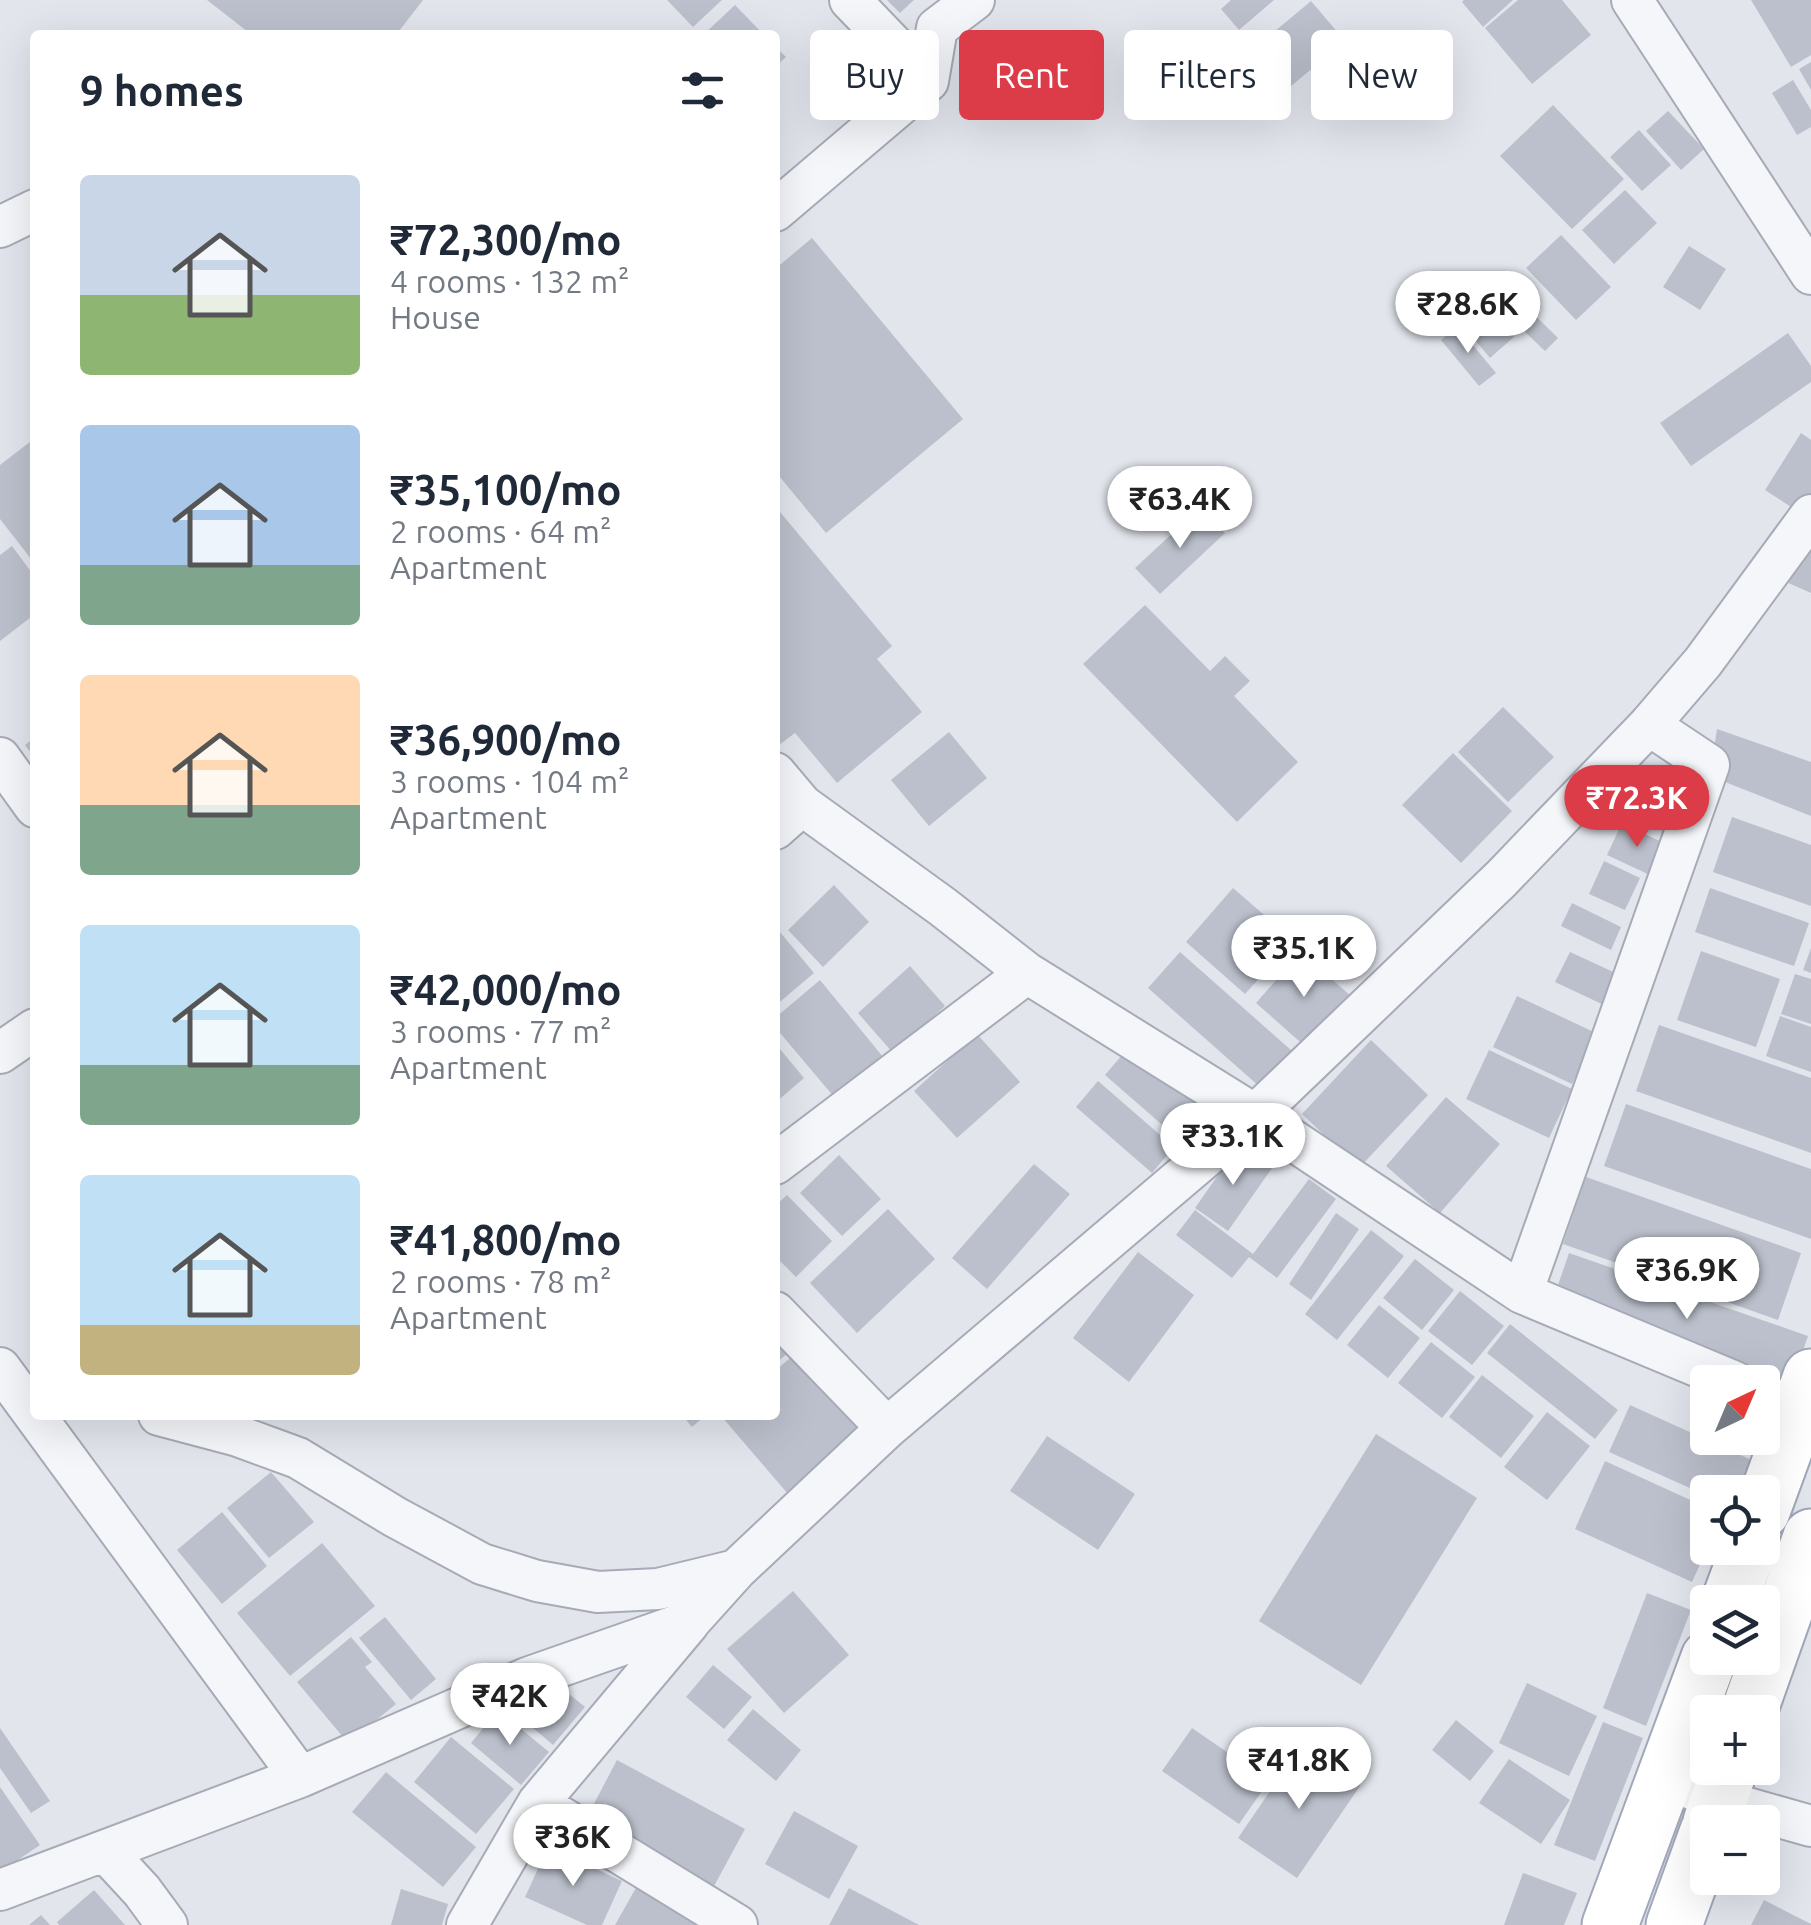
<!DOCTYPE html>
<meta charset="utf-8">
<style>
body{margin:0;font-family:Ubuntu,sans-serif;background:#f2f2f3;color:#1f2937;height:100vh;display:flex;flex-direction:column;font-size:38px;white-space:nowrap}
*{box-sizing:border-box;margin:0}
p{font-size:32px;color:#747a83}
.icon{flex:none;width:55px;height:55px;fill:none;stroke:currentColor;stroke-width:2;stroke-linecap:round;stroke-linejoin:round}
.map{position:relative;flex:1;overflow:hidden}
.side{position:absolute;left:30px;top:30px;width:750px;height:1390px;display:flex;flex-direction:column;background:#fff;border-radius:10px;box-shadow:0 10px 40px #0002}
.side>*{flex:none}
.top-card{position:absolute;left:810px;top:30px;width:850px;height:90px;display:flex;gap:20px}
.needle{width:65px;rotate:44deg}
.controls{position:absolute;left:1690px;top:1365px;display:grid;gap:20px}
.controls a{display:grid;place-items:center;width:90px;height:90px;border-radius:10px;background:#fff;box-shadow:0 10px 40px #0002;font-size:50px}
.price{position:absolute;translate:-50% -85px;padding:0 22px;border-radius:35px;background:#fff;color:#222;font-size:32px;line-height:65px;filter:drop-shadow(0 2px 5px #0008)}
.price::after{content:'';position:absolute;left:50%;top:60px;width:30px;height:22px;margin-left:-15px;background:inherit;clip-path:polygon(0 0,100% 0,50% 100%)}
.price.current{background:#dc3b48;color:#fff}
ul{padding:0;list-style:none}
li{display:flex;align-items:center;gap:30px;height:250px;padding:0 50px}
li span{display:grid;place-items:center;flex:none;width:280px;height:200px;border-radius:10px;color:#555}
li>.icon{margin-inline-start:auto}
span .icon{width:120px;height:120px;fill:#fffc;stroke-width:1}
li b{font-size:42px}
h2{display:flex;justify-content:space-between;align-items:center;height:120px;padding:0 50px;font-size:42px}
.chip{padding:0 35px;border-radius:10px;background:#fff;box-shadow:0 10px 40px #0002;font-size:35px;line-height:90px}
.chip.current{background:#dc3b48;color:#fff}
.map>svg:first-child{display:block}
</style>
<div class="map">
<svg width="1811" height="1925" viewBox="0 0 1811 1925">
<rect width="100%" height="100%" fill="#e2e5ec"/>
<path fill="#bbc0cc" d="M207,0H423L396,35H252Z
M667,0H722L693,27Z
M887,0H914L900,13Z
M1231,0H1274L1239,30L1221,9Z
M1464,0H1513L1483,27L1462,2Z
M1518,0H1562L1591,35L1532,84L1485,28Z
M1751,0H1811V55L1791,67Z
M1311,1L1345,41L1284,92L1250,52Z
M735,5L764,35H703Z
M775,46L786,57L775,67Z
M1811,62V90L1799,69Z
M1793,80L1811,110V127L1797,135L1772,93Z
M1553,105L1624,179L1572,229L1500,156Z
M1668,111L1704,149L1681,170L1646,131Z
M1639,130L1671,165L1642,191L1610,157Z
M1625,190L1657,223L1614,264L1582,230Z
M1561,235L1611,287L1576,320L1526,268Z
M812,238L963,419L826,533L775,471V269Z
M1689,246L1726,269L1700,310L1663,287Z
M1510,291L1558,338L1545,351L1497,305Z
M1485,301L1515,336L1490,358L1460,322Z
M1457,326L1496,373L1479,386L1441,340Z
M1788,333L1811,366V382L1691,466L1660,423Z
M1801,433L1811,440V500L1802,514L1765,490Z
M35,438V564L0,519V465Z
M775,506L892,646L877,659L922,712L837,783L795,733L779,745L775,740Z
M1201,507L1225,533L1160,594L1135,568Z
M1811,541V593L1784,581Z
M12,546L35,577V614L0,641V555Z
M1145,605L1210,671L1225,656L1250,681L1234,696L1298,762L1237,822L1083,664Z
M1503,707L1554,757L1508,802L1458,752Z
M1717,729L1811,762V816L1710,776Z
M949,732L987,778L929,826L891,780Z
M35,737V758L25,745Z
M1453,753L1512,811L1461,863L1402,805Z
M1632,765L1674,784L1658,818L1616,799Z
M1732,817L1811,845V906L1713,872Z
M1622,823L1668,845L1652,876L1607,855Z
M1604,861L1640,878L1625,910L1589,894Z
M834,885L869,922L823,967L788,930Z
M1233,888L1293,940L1245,994L1186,942Z
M1710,888L1809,923L1794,966L1695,932Z
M1572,903L1621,927L1611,950L1561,926Z
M775,926L814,973L775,1006Z
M1811,948V973L1803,970Z
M1701,951L1780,979L1756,1047L1677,1020Z
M1180,952L1292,1051L1260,1087L1148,988Z
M1301,952L1352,997L1307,1048L1256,1003Z
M1570,952L1620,975L1606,1006L1555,982Z
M910,966L945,1006L893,1053L858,1013Z
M1795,974L1811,979V1024L1781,1014Z
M820,980L888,1063L840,1104L775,1027V1018Z
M1517,996L1596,1033L1572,1084L1493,1047Z
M1780,1016L1811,1027V1072L1766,1056Z
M1659,1025L1811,1078V1153L1636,1091Z
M977,1034L1020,1082L957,1138L914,1091Z
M1371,1040L1428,1095L1359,1168L1302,1114Z
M775,1043L804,1078L775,1103Z
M1130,1046L1208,1114L1183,1143L1105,1075Z
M1489,1050L1572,1089L1549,1138L1466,1099Z
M1098,1081L1174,1147L1152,1173L1076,1107Z
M1446,1097L1500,1144L1440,1213L1386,1166Z
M1626,1104L1811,1169V1239L1604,1166Z
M1239,1145L1272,1168L1228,1231L1195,1208Z
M839,1155L881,1199L842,1236L800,1193Z
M1034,1164L1070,1194L987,1289L952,1258Z
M1586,1177L1801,1253L1778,1320L1563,1244Z
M1309,1179L1336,1199L1277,1278L1249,1257L1232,1278L1176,1235L1195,1210L1253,1254Z
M787,1195L832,1241L796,1277L775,1256V1206Z
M888,1209L935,1259L857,1333L810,1283Z
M1336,1213L1359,1229L1311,1300L1289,1284Z
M1371,1230L1404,1256L1337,1340L1305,1314Z
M1138,1252L1194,1295L1129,1382L1073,1338Z
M1569,1253L1808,1336L1788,1394L1555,1294Z
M1415,1259L1454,1290L1422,1330L1383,1298Z
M1460,1291L1504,1326L1472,1365L1428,1331Z
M1379,1305L1420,1338L1388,1378L1347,1345Z
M775,1324L795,1347L775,1364Z
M1510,1324L1618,1410L1595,1439L1487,1353Z
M1431,1342L1475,1377L1442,1418L1398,1383Z
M797,1352L869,1436L794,1501L722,1417L724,1415H775V1371Z
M1482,1375L1534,1416L1501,1458L1449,1417Z
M1630,1405L1756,1462L1742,1492H1708V1496L1609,1452Z
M1547,1412L1590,1446L1547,1500L1504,1467Z
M682,1415H706L692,1427Z
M1376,1434L1477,1498L1361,1685L1259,1621Z
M1047,1436L1135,1494L1098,1550L1010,1491Z
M1605,1461L1708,1508V1547L1692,1582L1575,1529Z
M271,1472L314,1522L269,1558L227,1508Z
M222,1512L267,1566L222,1604L177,1550Z
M322,1543L375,1606L290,1676L237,1613Z
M793,1591L849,1655L784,1713L727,1649Z
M1647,1593L1691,1610L1646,1726L1603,1708Z
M385,1617L436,1679L411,1700L359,1638Z
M351,1637L372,1662L365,1667L396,1704L348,1743L297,1682Z
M713,1665L752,1697L724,1729L686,1697Z
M1527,1683L1597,1716L1569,1776L1499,1743Z
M557,1684L585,1707L553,1745L526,1722Z
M753,1709L801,1750L776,1781L727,1740Z
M498,1710L549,1752L521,1785L471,1743Z
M1456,1720L1494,1751L1470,1781L1432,1750Z
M1603,1722L1643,1738L1595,1861L1554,1845Z
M0,1728L50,1801L31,1813L0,1768Z
M1192,1728L1269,1781L1239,1824L1162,1771Z
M451,1737L514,1789L476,1834L414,1782Z
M1301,1746L1360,1786L1297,1878L1238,1838Z
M1509,1759L1570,1800L1541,1844L1479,1803Z
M617,1760L745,1829L713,1888L586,1819Z
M386,1772L476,1847L443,1887L352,1812Z
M0,1787L40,1845L0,1872Z
M794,1811L858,1846L829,1899L765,1864Z
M548,1847L622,1881L602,1925H587L525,1897Z
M1523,1873L1577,1893L1564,1925H1504Z
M637,1886L704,1925H615Z
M849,1888L919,1925H829Z
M401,1889L448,1904L442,1925H391Z
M94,1890L125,1925H59L57,1922Z
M1764,1900L1811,1924V1925H1751Z
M41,1915L50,1925H29Z"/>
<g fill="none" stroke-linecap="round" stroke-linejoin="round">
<g stroke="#a6abb7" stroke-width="44">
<path id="minor" d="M850,0L928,81
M1632,0L1811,274
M775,211L928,81L937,28L974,0
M0,227L35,210
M0,758L35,807
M775,773L802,805
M775,829L802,805L943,907L1027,973L1255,1115L1522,1293L1735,1382
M0,1053L35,1029
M775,1164L1027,973
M1522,1293L1709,765L1649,725
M775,1312L887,1428L1255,1115L1501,879L1649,725L1703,662L1811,515
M0,1368L300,1777
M1762,1394L1800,1410
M159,1415L238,1436L298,1458L395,1517L482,1564L537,1581L598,1592L658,1589L736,1570
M1664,1778L1719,1800L1811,1826
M538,1803L737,1925
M105,1851L142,1891L167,1925
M0,1890L300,1777L527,1678L690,1621L736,1570L887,1428
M467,1925L538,1803L689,1623"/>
</g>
<g stroke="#a0a8b9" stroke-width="59">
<path id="primary" d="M1762,1511L1811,1377
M1729,1602L1749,1548
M1749,1712L1811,1537
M1711,1822L1730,1768
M1610,1925L1709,1658
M1674,1925L1708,1831"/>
</g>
<use href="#minor" stroke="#f5f6f9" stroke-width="40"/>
<use href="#primary" stroke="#fff" stroke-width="55"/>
</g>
</svg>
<div class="controls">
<a><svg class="needle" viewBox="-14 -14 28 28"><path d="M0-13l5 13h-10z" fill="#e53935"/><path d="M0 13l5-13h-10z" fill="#747a83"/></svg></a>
<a><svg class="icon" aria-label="locate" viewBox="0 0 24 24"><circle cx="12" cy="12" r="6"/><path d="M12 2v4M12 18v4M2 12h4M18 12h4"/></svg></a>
<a><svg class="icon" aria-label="layers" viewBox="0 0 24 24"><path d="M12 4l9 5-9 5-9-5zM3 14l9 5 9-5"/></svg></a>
<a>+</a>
<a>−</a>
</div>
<b class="price" style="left:1468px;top:356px">₹28.6K</b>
<b class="price" style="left:1180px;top:551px">₹63.4K</b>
<b class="price current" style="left:1637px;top:850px">₹72.3K</b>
<b class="price" style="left:1304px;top:1000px">₹35.1K</b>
<b class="price" style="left:1233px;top:1188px">₹33.1K</b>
<b class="price" style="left:1687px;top:1322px">₹36.9K</b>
<b class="price" style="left:510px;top:1748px">₹42K</b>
<b class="price" style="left:1299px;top:1812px">₹41.8K</b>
<b class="price" style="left:573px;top:1889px">₹36K</b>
<div class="top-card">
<a class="chip">Buy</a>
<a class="chip current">Rent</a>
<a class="chip">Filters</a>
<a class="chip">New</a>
</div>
<section class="side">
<h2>9 homes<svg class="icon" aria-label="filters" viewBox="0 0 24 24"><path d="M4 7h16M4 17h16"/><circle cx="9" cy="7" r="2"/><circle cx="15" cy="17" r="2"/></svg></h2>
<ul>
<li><span style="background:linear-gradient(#c9d6e8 60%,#8fb573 0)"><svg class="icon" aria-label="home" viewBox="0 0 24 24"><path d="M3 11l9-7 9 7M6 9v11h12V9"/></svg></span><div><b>₹72,300/mo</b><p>4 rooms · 132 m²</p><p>House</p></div></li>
<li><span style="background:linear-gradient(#a9c7e8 70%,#7fa58c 0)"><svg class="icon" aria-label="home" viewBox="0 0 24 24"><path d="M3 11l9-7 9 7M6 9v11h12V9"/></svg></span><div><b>₹35,100/mo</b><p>2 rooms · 64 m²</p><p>Apartment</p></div></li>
<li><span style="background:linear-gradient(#ffd9b3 65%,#7fa58c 0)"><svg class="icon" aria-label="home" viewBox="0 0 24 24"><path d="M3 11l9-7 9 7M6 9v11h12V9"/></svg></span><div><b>₹36,900/mo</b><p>3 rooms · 104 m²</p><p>Apartment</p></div></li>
<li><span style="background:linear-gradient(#bfe0f5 70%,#7fa58c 0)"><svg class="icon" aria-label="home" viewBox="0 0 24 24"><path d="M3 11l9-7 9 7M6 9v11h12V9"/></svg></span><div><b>₹42,000/mo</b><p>3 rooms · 77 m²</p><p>Apartment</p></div></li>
<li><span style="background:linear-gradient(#bfe0f5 75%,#c2b280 0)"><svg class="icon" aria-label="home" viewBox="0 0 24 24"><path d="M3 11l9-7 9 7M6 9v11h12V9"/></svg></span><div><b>₹41,800/mo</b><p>2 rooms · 78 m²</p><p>Apartment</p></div></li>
</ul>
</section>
</div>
